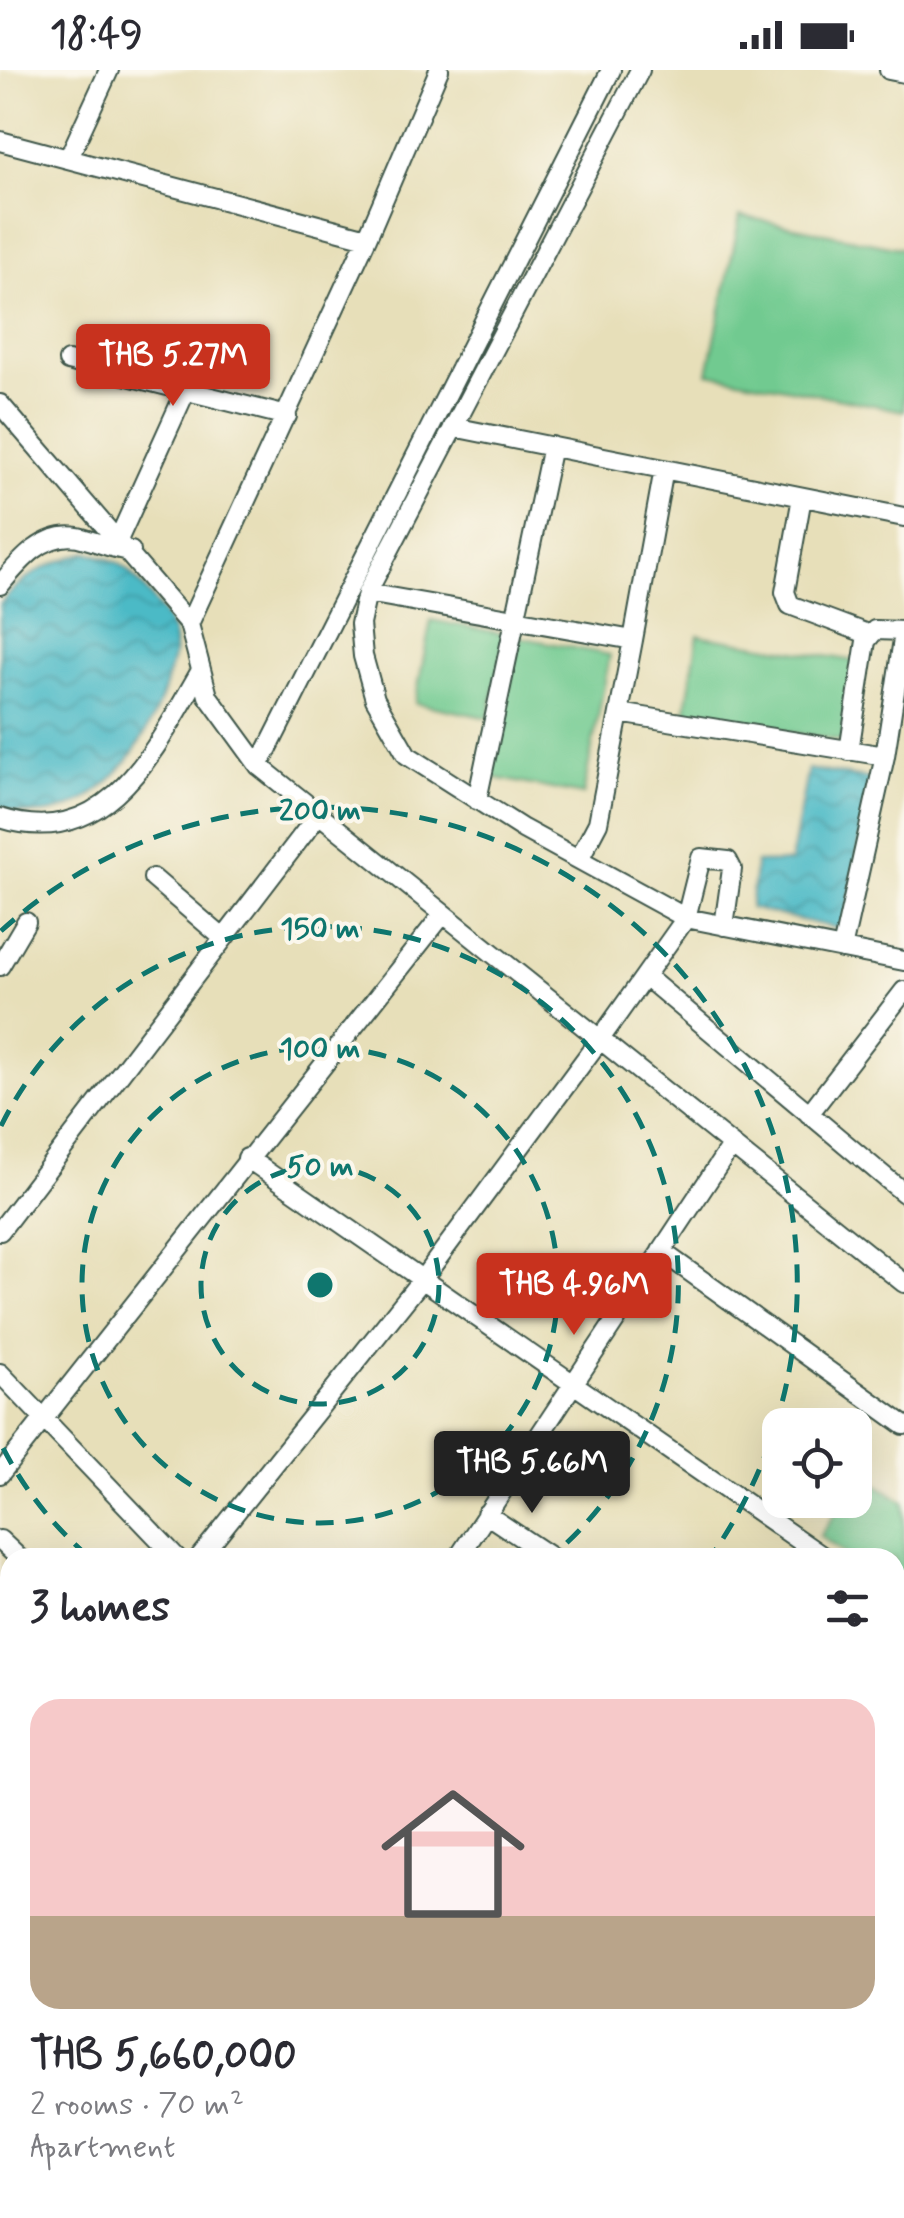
<!DOCTYPE html>
<meta charset="utf-8">
<style>
body{margin:0;font-family:Mynerve,sans-serif;background:#f2f2f3;color:#2b2b33;height:100vh;display:flex;flex-direction:column;font-size:38px;white-space:nowrap}
*{box-sizing:border-box;margin:0}
p{font-size:32px;color:#7c7c81}
.icon{flex:none;width:55px;height:55px;fill:none;stroke:currentColor;stroke-width:2;stroke-linecap:round;stroke-linejoin:round}
.map{position:relative;flex:1;overflow:hidden}
.side{position:absolute;left:0px;top:1478px;width:905px;height:672px;display:flex;flex-direction:column;background:#fff;border-radius:30px 30px 0 0;box-shadow:0 10px 40px #0002}
.side>*{flex:none}
.tools{position:absolute;left:762px;top:1338px;display:grid;gap:20px}
.tools a{display:grid;place-items:center;width:110px;height:110px;border-radius:20px;background:#fff;box-shadow:0 10px 40px #0002;font-size:50px}
.price{position:absolute;translate:-50% -85px;padding:0 22px;border-radius:10px;background:#c8321e;color:#fff;font-size:32px;line-height:65px;filter:drop-shadow(0 2px 5px #0008)}
.price::after{content:'';position:absolute;left:50%;top:60px;width:30px;height:22px;margin-left:-15px;background:inherit;clip-path:polygon(0 0,100% 0,50% 100%)}
.price.current{background:#222;color:#fff}
ul{padding:0;list-style:none}
li{display:grid;align-content:center;gap:20px;height:530px;padding:0 30px}
li+li{border-top:2px solid #e1e1e2}
li span{display:grid;place-items:center;height:310px;border-radius:30px;color:#555}
li>.icon{margin-inline-start:auto}
span .icon{width:180px;height:180px;fill:#fffc;stroke-width:1}
li b{font-size:42px}
h2{display:flex;justify-content:space-between;align-items:center;height:120px;padding:0 30px;font-size:42px}
.status{display:flex;justify-content:space-between;align-items:center;height:70px;padding:0 50px;background:#fff;direction:ltr}
.status svg{height:28px;fill:currentColor}
.map>svg:first-child{display:block}
</style>
<div class="status"><b>18:49</b><svg viewBox="0 0 49 12"><path d="M0 12V9h3v3zM5 12V6h3v6zM10 12V3h3v9zM15 12V0h3v12zM26 1h20v11H26zM47 4h2v5h-2z"/></svg></div>
<div class="map">
<svg width="904" height="2148" viewBox="0 0 904 2148">
<defs>
<pattern id="water-waves" width="16" height="10" patternUnits="userSpaceOnUse" patternTransform="scale(2.5)"><rect width="16" height="10" fill="#4cbac6"/><path d="M0 5q4-4 8 0t8 0" fill="none" stroke="#3f98a2"/></pattern>
</defs>
<rect width="100%" height="100%" fill="#fbf7ec"/>
<filter id="ink" filterUnits="userSpaceOnUse"><feTurbulence type="fractalNoise" baseFrequency=".01" numOctaves="2"/><feDisplacementMap in="SourceGraphic" scale="20" xChannelSelector="R" yChannelSelector="G"/><feConvolveMatrix kernelMatrix="1 2 1 2 8 2 1 2 1" color-interpolation-filters="sRGB"/></filter>
<filter id="wash" filterUnits="userSpaceOnUse"><feTurbulence type="fractalNoise" baseFrequency=".0048" numOctaves="4" result="noise"/><feDisplacementMap in="SourceGraphic" scale="40" xChannelSelector="R" yChannelSelector="G"/><feGaussianBlur stdDeviation="2.25" result="paint"/><feColorMatrix in="noise" values="0 0 0 0 0 0 0 0 0 0 0 0 0 0 0 0 0 1.4 0 .05"/><feComposite in="paint" operator="in"/></filter>
<g filter="url(#wash)">
<rect width="100%" height="100%" fill="#e7dfb9"/>
<path fill="#71ca90" stroke="#488462" stroke-width="2.5" d="M740,146L904,179V341L708,303Z
M431,550L505,564L489,648L415,633Z
M698,565L855,591L842,671L685,645Z
M519,567L610,585L583,725L491,707Z
M861,1404L904,1432V1499L895,1514V1488L848,1487L820,1466L844,1430H855V1413Z"/>
<path fill="url(#water-waves)" stroke="#367c7d" stroke-width="2.5" d="M88,482C99,486 114,489 123,496C139,511 166,543 173,564C177,578 171,596 167,609C149,678 85,770 0,737V534C25,504 51,492 88,482Z
M808,699L871,709L844,860L750,838L756,793L790,792Z"/>
</g>
<g filter="url(#ink)">
<g fill="none" stroke-linecap="round" stroke-linejoin="round">
<g stroke="#3d5548" stroke-width="22">
<path id="minor" d="M640,0L367,523L360,554L363,586L375,629L407,685L523,759L686,848L904,891
M889,0L904,3
M0,71L367,168
M68,89L109,0
M68,291L287,346
M0,334L189,554L208,626L259,696L904,1213
M453,357L904,447
M802,427L785,522L790,535L870,565
M119,468L187,318
M0,515C19,492 44,461 78,467C96,471 111,479 131,481
M367,523L633,570L598,753L579,789
M189,554L367,168L439,0
M633,570L664,399
M619,643L885,686
M849,681L866,571L875,560L904,561
M259,696L611,0
M477,730L552,376
M0,748C108,782 155,679 200,602
M153,808L223,868
M842,879L885,686L904,563
M0,896L26,852
M645,906L904,1123
M809,1044L904,921
M247,1088L825,1488
M0,1161L318,745
M661,1181L904,1355
M0,1303L177,1488
M0,1404L443,844
M486,1444L552,1488
M0,1470L19,1488
M199,1488L424,1207L598,972L686,848L701,788L728,791L732,799L724,856
M458,1488L731,1076
M895,1533L904,1519
M895,1632L904,1638
M0,1736L10,1724
M895,1767L904,1773
M0,1860L10,1869
M895,1896L904,1902
M0,1972L10,1980
M895,2077L904,2066
M329,2140L339,2148
M649,2140L658,2148
M890,2140L900,2148
M10,2148L17,2140
M130,2148L136,2140
M427,2148L436,2140
M743,2148L749,2140
M836,2148L842,2140"/>
</g>
<use href="#minor" stroke="#fff" stroke-width="18"/>
</g>
</g>
<g fill="none" stroke="#0f766e" stroke-width="5" stroke-dasharray="18 12">
<circle cx="320" cy="1215" r="119"/>
<circle cx="320" cy="1215" r="238"/>
<path d="M88 1486A357 357 0 0 1 1 1374M1 1056A357 357 0 1 1 552 1486"/>
<path d="M1 861A476 476 0 0 1 712 1485"/>
</g>
<circle cx="320" cy="1215" r="15" fill="#0f766e" stroke="#fbf7ec" stroke-width="5"/>
<g font-size="30" text-anchor="middle" font-weight="bold" fill="#0f766e" stroke="#fbf7ec" stroke-width="8" stroke-linejoin="round" paint-order="stroke">
<text x="320" y="750">200 m</text>
<text x="320" y="868">150 m</text>
<text x="320" y="988">100 m</text>
<text x="320" y="1106">50 m</text>
</g>
</svg>
<div class="tools">
<a><svg class="icon" aria-label="locate" viewBox="0 0 24 24"><circle cx="12" cy="12" r="6"/><path d="M12 2v4M12 18v4M2 12h4M18 12h4"/></svg></a>
</div>
<b class="price" style="left:173px;top:339px">THB 5.27M</b>
<b class="price" style="left:574px;top:1268px">THB 4.96M</b>
<b class="price current" style="left:532px;top:1446px">THB 5.66M</b>
<section class="side">
<h2>3 homes<svg class="icon" aria-label="filters" viewBox="0 0 24 24"><path d="M4 7h16M4 17h16"/><circle cx="9" cy="7" r="2"/><circle cx="15" cy="17" r="2"/></svg></h2>
<ul>
<li><span style="background:linear-gradient(#f6c9c9 70%,#b9a48a 0)"><svg class="icon" aria-label="home" viewBox="0 0 24 24"><path d="M3 11l9-7 9 7M6 9v11h12V9"/></svg></span><div><b>THB 5,660,000</b><p>2 rooms · 70 m²</p><p>Apartment</p></div></li>
</ul>
</section>
</div>
